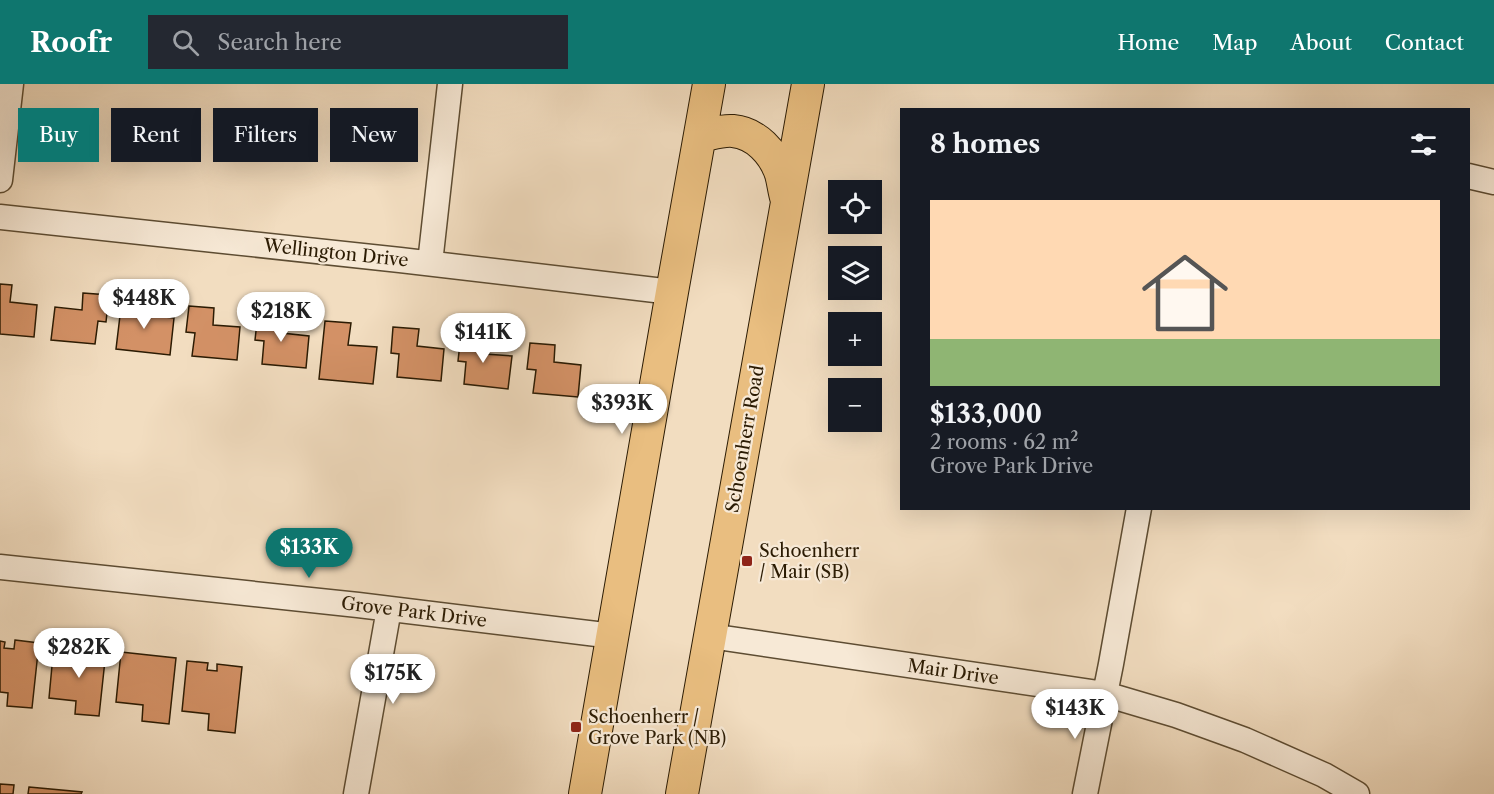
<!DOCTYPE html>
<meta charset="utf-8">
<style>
body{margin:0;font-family:"Libre Caslon Text",serif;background:#242831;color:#f1f3f6;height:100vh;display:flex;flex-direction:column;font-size:22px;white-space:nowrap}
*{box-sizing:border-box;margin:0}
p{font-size:20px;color:#9ea1a6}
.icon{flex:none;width:33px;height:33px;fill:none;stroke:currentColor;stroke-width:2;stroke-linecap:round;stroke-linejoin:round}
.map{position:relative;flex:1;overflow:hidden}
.sheet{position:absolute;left:900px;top:24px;width:570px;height:402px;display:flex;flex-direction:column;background:#171b24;border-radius:0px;box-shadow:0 6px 24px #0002}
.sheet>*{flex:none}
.banner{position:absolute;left:18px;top:24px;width:570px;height:54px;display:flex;gap:12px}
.buttons{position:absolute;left:828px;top:96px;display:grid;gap:12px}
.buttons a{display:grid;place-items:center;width:54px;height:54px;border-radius:0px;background:#171b24;box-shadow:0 6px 24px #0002;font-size:30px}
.price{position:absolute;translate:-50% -51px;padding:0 14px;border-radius:21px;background:#fff;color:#222;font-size:20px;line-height:39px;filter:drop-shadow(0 2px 3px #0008)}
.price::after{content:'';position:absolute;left:50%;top:36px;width:18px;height:14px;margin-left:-9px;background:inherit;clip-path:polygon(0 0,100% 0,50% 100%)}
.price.selected{background:#0f766e;color:#fff}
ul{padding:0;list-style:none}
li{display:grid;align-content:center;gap:12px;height:318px;padding:0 30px}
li+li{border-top:2px solid #363941}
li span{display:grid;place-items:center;height:186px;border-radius:0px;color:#555}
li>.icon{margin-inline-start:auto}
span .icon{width:108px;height:108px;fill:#fffc;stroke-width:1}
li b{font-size:26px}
h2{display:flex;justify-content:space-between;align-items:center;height:72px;padding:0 30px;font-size:26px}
.pill{padding:0 21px;border-radius:0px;background:#171b24;box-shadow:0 6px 24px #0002;font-size:21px;line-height:54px}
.pill.selected{background:#0f766e;color:#fff}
header{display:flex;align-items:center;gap:36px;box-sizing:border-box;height:84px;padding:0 30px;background:#0f766e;color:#fff}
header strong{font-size:28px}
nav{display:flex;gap:33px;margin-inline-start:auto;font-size:21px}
.search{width:420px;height:54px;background:#242831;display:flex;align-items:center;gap:15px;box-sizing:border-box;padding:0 21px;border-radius:0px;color:#9ea1a6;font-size:22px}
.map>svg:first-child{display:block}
</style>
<header>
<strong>Roofr</strong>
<div class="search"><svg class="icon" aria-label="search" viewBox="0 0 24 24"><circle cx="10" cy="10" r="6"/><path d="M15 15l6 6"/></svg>Search here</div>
<nav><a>Home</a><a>Map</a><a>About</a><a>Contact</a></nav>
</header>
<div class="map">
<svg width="1494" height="710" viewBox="0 0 1494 710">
<rect width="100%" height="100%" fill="#f2ddc0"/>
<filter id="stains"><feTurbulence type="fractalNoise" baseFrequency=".00333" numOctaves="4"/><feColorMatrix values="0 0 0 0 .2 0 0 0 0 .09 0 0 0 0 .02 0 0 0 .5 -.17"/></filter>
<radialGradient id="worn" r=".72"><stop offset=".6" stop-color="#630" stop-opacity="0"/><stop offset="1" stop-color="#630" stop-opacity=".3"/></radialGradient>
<path fill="#d39166" stroke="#2b1b03" stroke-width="1.5" d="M0,200L12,201L10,218L37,221L34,253L0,250Z
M83,209L109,211L106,238L98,237L95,260L51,256L55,223L82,226Z
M122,215L147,218L146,231L174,234L170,271L116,265Z
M189,222L214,224L213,241L240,243L237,276L192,272L195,249L186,248Z
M258,229L283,232L282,249L309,252L306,284L262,280L264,257L255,256Z
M325,237L351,239L348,261L377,263L373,300L319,295Z
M393,243L419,245L417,262L444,265L441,297L397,293L399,270L391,269Z
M461,250L486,253L485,270L512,272L508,305L464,300L466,278L458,277Z
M530,259L555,261L554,278L581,281L578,313L533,309L536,286L527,285Z
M15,556L39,559L32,624L7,622L8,609L0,608V557L5,558L4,564L14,565Z
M66,563L106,567L99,632L75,630L76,617L49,614L53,571L65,572Z
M121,568L176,574L169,640L142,637L143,621L116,618Z
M187,577L208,579L207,586L217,587V580L242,583L235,649L208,646L209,630L182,627Z
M0,700L14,701L13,710H0Z
M29,703L82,708L81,710H28Z"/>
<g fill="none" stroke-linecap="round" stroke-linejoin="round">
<g stroke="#5d4c32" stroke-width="27">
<path id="minor" d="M1468,92L1494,98
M0,96L11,0
M0,133L400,176L672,208
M430,179L450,0
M0,483L358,521L613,552
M710,552L1105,610L1176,631L1245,656L1324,691L1357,710
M356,710L389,525
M1085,710L1111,580L1139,424"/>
</g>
<g stroke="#2b1b03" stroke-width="34">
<path id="major" d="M700,52C711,50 722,46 733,47C756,49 774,69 781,90C783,97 784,106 786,113
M585,710L672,208L709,0
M682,710L808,0"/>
</g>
<use href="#minor" stroke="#f7e9d6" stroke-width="24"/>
<use href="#major" stroke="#e9be80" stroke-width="32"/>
</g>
<g fill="#8f2418" stroke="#f7e9d6" stroke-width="2">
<rect x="741" y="471" width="12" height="12" rx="3"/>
<rect x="570" y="637" width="12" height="12" rx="3"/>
</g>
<g text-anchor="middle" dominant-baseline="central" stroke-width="4.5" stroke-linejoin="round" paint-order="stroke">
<g font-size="18" fill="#2b1b03" stroke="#f7e9d6">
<text transform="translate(336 169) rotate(6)">Wellington Drive</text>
<text transform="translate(745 355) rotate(-80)">Schoenherr Road</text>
<text transform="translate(414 528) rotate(7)">Grove Park Drive</text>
<text transform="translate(953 588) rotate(8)">Mair Drive</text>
</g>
<g font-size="18" fill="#2b1b03" stroke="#f7e9d6" text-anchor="start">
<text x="759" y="467">Schoenherr<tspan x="759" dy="21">/ Mair (SB)</tspan></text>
<text x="588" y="633">Schoenherr /<tspan x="588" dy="21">Grove Park (NB)</tspan></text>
</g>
</g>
<rect width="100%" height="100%" filter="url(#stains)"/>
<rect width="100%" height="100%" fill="url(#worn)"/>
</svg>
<div class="buttons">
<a><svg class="icon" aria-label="locate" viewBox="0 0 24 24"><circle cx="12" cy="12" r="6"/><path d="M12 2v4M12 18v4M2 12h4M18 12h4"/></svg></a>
<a><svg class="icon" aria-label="layers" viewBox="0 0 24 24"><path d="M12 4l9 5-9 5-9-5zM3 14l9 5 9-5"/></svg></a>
<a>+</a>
<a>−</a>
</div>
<b class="price" style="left:144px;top:246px">$448K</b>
<b class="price" style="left:281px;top:259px">$218K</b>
<b class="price" style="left:483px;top:280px">$141K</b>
<b class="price" style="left:622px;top:351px">$393K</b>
<b class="price selected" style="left:309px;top:495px">$133K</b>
<b class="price" style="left:79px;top:595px">$282K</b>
<b class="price" style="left:393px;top:621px">$175K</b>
<b class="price" style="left:1075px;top:656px">$143K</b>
<div class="banner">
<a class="pill selected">Buy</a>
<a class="pill">Rent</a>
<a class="pill">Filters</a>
<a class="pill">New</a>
</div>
<section class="sheet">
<h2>8 homes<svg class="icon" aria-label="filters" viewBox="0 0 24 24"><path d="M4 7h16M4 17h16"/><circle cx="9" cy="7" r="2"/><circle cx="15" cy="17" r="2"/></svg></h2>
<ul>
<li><span style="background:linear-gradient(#ffd9b3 75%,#8fb573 0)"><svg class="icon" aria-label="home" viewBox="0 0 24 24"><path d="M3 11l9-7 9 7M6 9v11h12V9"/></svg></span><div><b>$133,000</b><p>2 rooms · 62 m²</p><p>Grove Park Drive</p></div></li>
</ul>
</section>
</div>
